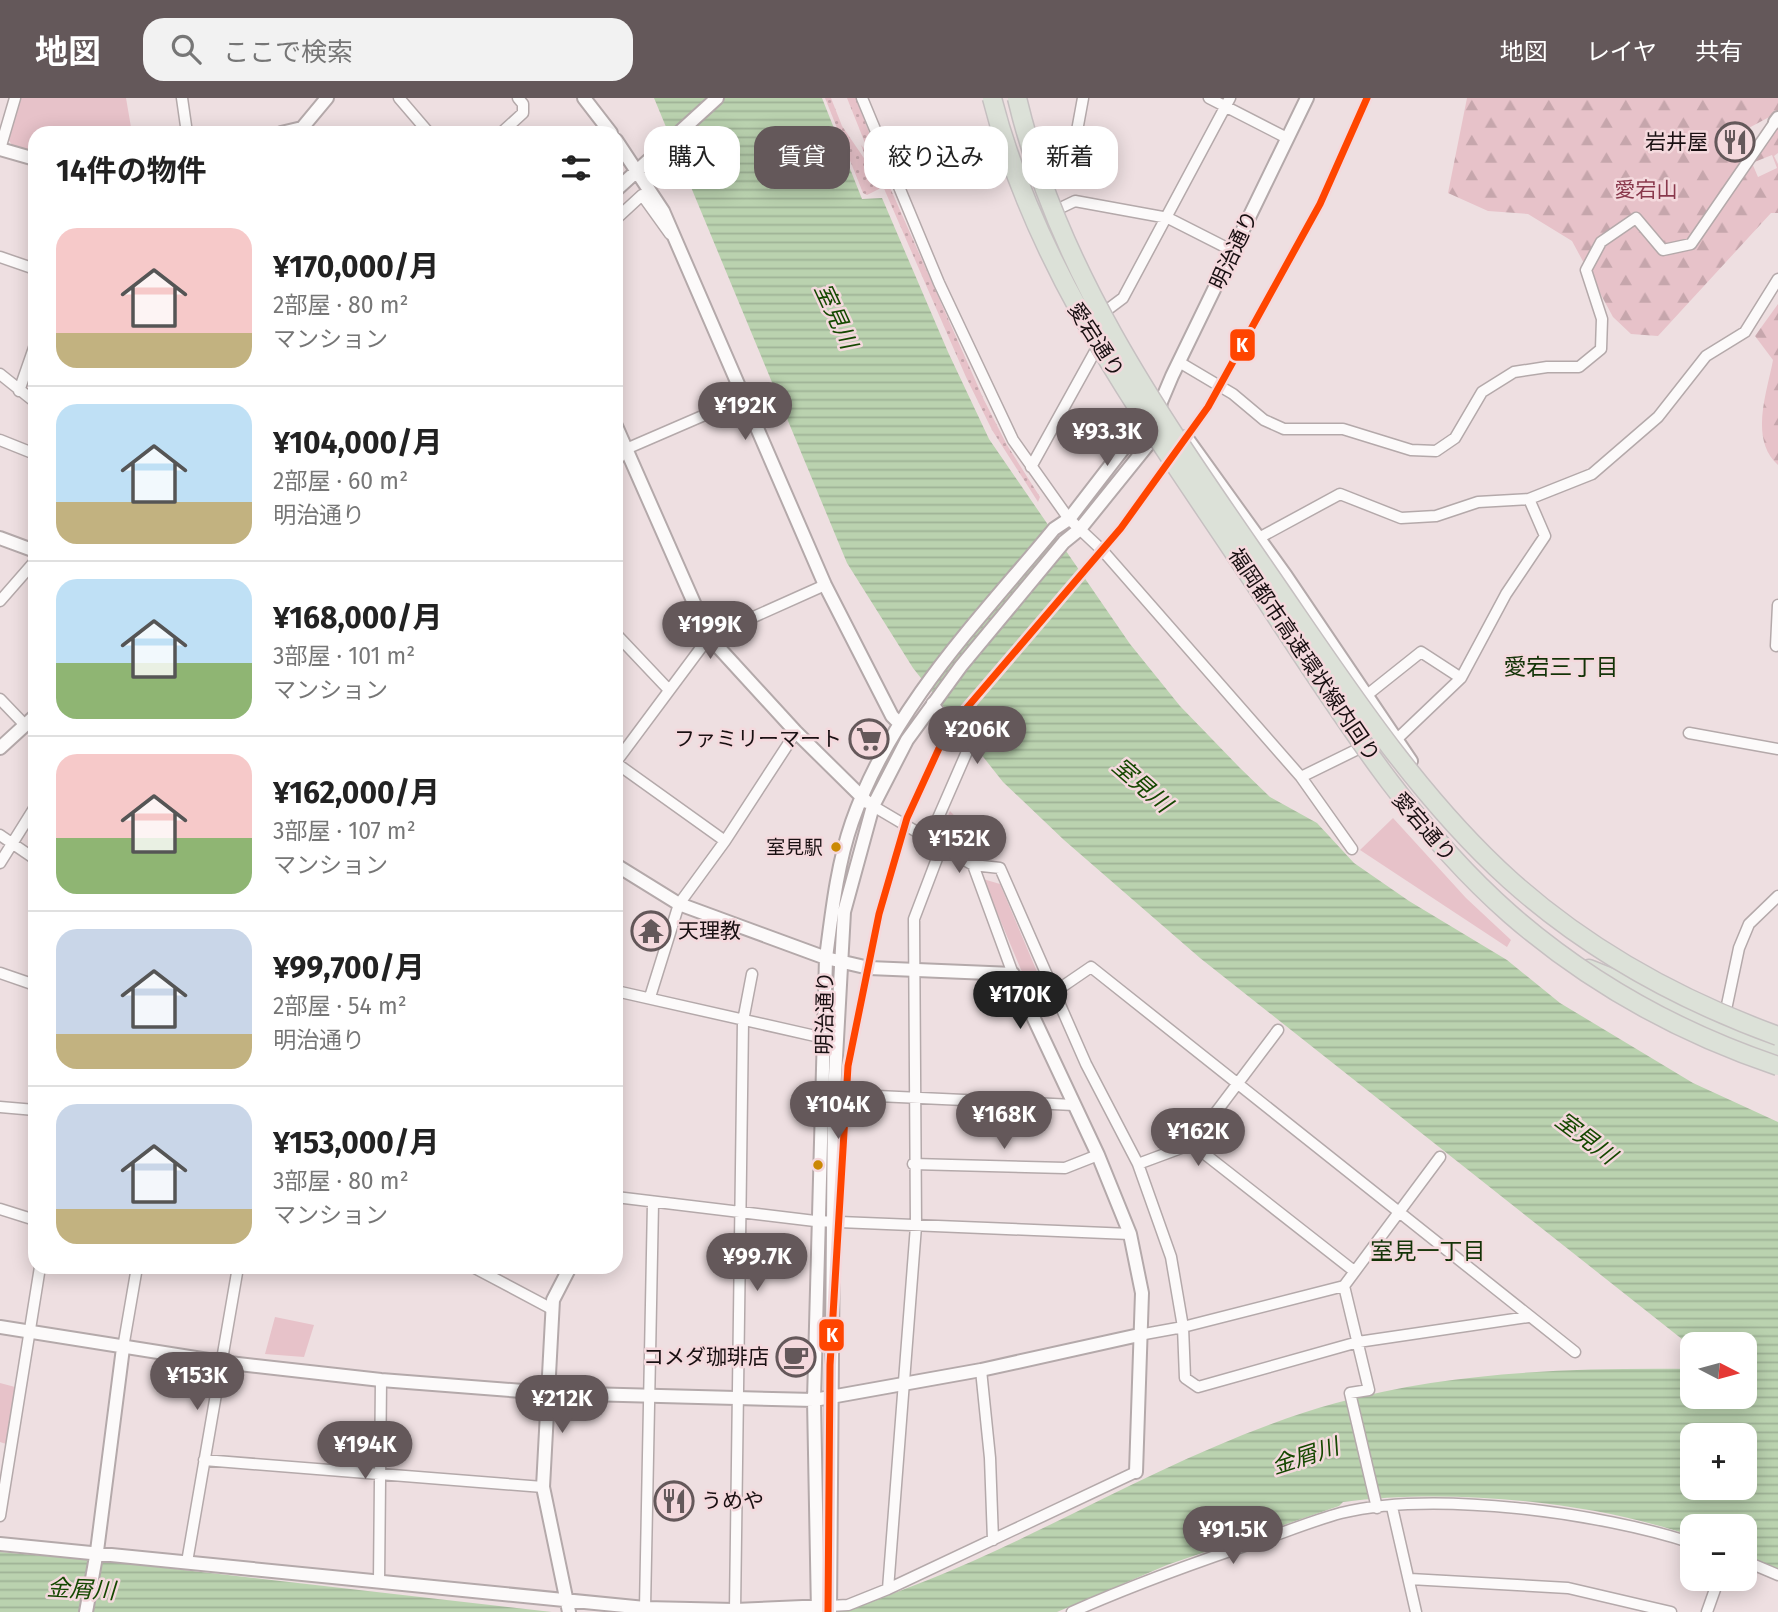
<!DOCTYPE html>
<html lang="ja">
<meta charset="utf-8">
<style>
body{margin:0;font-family:"Fira Sans","Noto Sans JP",sans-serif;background:#f2f2f2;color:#222;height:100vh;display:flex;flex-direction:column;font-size:26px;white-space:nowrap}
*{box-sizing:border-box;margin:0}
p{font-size:23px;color:#767676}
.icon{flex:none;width:38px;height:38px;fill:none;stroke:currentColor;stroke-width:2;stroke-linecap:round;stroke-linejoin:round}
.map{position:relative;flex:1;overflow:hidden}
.side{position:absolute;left:28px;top:28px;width:595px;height:1148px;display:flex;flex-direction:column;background:#fff;border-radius:21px;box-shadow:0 4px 18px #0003}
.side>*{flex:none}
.banner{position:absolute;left:644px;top:28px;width:665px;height:63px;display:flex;gap:14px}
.needle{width:46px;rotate:96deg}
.buttons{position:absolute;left:1680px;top:1234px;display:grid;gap:14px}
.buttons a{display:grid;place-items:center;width:77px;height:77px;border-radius:14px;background:#fff;box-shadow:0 4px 18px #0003;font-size:35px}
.price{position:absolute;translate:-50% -60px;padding:0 16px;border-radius:24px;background:#64585a;color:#fff;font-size:23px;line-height:46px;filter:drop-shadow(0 2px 4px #0008)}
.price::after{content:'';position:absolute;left:50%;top:42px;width:21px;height:16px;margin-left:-10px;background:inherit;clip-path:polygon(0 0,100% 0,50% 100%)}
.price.active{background:#222;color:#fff}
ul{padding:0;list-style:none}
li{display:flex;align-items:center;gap:21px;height:175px;padding:0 28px}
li+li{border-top:2px solid #e0e0e0}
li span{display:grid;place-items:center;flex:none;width:196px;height:140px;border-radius:21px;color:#555}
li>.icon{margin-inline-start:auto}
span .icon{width:84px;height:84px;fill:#fffc;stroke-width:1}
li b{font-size:30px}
h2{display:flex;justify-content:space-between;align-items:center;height:84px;padding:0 28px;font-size:30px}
.tag{padding:0 24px;border-radius:21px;background:#fff;box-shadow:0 4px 18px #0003;font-size:24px;line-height:63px}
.tag.active{background:#64585a;color:#fff}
header{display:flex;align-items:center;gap:42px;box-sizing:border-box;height:98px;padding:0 35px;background:#64585a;color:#fff}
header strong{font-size:33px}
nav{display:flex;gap:38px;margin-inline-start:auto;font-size:24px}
.search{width:490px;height:63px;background:#f2f2f2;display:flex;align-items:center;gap:18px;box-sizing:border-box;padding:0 24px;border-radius:21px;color:#767676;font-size:26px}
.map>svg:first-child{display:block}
</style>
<header>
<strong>地図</strong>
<div class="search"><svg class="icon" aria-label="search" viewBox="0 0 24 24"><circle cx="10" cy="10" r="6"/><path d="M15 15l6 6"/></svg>ここで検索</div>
<nav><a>地図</a><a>レイヤ</a><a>共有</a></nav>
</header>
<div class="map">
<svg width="1778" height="1514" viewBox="0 0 1778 1514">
<defs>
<pattern id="grass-dots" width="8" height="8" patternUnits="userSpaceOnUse" patternTransform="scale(1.75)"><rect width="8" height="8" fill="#e7c2c9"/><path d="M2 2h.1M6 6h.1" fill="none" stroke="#c6a6ac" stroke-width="1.8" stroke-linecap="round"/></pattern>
<pattern id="forest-firs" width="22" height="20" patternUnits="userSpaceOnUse" patternTransform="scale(1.75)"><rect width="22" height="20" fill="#e7c2c9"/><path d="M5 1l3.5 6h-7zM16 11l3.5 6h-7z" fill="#c6a6ac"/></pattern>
<pattern id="water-rules" width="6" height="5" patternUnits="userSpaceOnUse" patternTransform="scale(1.75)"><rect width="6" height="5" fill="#bad2af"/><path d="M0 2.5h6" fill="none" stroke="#9fb396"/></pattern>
</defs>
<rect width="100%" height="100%" fill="#eedfe1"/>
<path fill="url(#grass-dots)" d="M825,0H831L842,28L868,66L861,47L880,67L984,302L1007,347L1040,399L1038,404L992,332L966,279L882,86L879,91L867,97L863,95Z
M847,0H856L878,58L865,45Z"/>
<path fill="url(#forest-firs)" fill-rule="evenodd" d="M1467,0H1778V55L1774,58L1778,66V115H1771L1658,238L1631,236L1613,219L1572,143L1528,116L1488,113L1448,95ZM1773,17L1778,30L1751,44L1745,32ZM1738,24L1752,52L1732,63L1718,35ZM1772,57L1777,70L1758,79L1752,65Z
M1778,206V367C1749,341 1767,295 1773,262L1755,238Z"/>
<path fill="#e7c2c9" d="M20,0H126L132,35H35V54L12,47L8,41Z
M950,713L987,752L981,758L940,736Z
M1393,720L1466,800L1511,842L1507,849L1360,752Z
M983,781L1000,786L1043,888L1030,893Z
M275,1219L314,1227L304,1259L265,1256Z
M0,1285L15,1289L6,1346L0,1344Z"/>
<path fill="url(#water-rules)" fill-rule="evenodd" d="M654,0H822L862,101L882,100L948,254L989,341L1130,546L1180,608L1240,670L1270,699L1317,725L1354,765L1409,803L1507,862L1560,905L1693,985L1778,1024V1472L1745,1457V1428H1692V1438C1590,1403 1449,1390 1343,1404L1339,1408L1167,1467L1057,1514H832L850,1512C891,1496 933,1481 973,1463C1094,1409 1207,1341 1336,1305C1453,1273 1572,1270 1692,1271V1298H1745V1246H1692V1249L1200,860L1064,742L1003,684L913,570L847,465ZM1692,1337H1745V1390H1692Z
M0,1454L114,1464L552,1514H0Z"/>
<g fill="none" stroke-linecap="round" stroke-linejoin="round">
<g stroke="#b4a9aa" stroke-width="13">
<path id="minor" d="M182,0L187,35
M399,0L429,35
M862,0L939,185L1013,342L1069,421L1103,453L1301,679L1352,751
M1209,0L1287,40
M501,35L523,15V6L518,0
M0,51L15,0
M1040,82L1070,71L1083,0
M1052,114L1075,103L1168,120L1235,154
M616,121L642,97L670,136
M0,159L35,171
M1103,215L1123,200L1230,0
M1179,264L1233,296L1264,322L1284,331H1343L1411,352L1436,353L1455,340L1482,294L1514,274L1547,269H1579L1601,251L1602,221L1586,172L1601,144L1636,120L1663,152L1691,146L1775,24
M0,276L35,304
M19,293L35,247
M0,342L35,356
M616,364L626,351L744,300
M1031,369L1098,248
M1257,441L1340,396L1401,420L1436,418L1478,404L1529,401L1592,376L1658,319L1706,258L1745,234L1778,181
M0,503L35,463
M616,536L669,592
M1776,548L1778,507
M1367,597L1421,554L1461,580
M0,601L25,627
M1689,635L1778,651
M1397,641L1461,580L1506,496L1545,438L1529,401
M616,664L709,539L825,487
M616,665L725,743
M1301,679L1358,651
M873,708L973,767L1013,876
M0,737L35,761
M928,743L969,649L932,605
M0,765L35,709
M973,767L1000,770L1086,966L1138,1066L1171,1159L1183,1229L1185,1280L1198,1289L1358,1244L1528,1219
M0,875L35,887
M616,893L824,940
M650,899L679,806L725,743L796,634
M1026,907L1053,895L1091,869L1575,1254
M1724,921L1739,850L1749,826L1778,798
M1278,932L1192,1046L1354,1173
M834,996L1074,1007
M0,1009L35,1012
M913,1066L1065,1070L1098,1057
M1138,1066L1192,1046
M616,1099L815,1123L1130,1136
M0,1111L35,1122
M473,1169L552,1211
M1344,1188L1369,1292L1350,1295L1377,1410
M1139,1237L1183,1229L1344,1188L1440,1059
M123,1250L137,1169
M981,1272L990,1360L993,1442
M204,1362L543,1389
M1392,1409L1416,1514
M0,1418L40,1169
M1745,1463L1778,1477
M187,1464L238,1169
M1410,1481L1568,1490L1671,1514
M379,1483L381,1282
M888,1491L1136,1374
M829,1508L848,1507L888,1491L916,1128L914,821L941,750
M645,1510L653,1105
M735,1512L743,923L752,876
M1072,1514C1135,1486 1199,1463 1265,1441C1290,1432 1315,1422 1341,1415C1433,1392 1602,1415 1692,1445
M1707,1514L1719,1480"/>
</g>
<g stroke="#b4a9aa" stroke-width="16">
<path id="tertiary" d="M584,0L611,35
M1775,24L1778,20
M281,35L302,30L327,0
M616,42L663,113L825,487L892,618L898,624
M0,51L35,61
M616,92L717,0
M616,328L709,539L796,634L867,704
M1186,339L1286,478L1411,663
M0,440L35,453
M0,650L35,618
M616,767L679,806L826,860L869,870L1013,876L1098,1057L1130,1136L1142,1195L1136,1374
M0,1229L221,1264L381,1282L548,1295L814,1302L981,1272L1139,1237
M0,1446L645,1510L735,1512L826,1508
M86,1514L97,1453L123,1250
M569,1514L543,1389L553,1202L570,1169
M818,1514L814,1302L826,860C832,814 837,767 852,724C892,609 978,523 1054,431L1069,421L1150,316
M830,1514L834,996L844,814L873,708L907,642L961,568L1064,444L1080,431L1155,338L1161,304L1172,278L1307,0"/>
</g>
<g stroke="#c6c0c1" stroke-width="21">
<path id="motorway" d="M1589,871L1634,889L1692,920L1778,955"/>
</g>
<use href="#minor" stroke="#fcfafa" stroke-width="10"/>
<use href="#tertiary" stroke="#fcfafa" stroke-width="12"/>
<use href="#motorway" stroke="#dce1d8" stroke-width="18"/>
<g stroke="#c6c0c1" stroke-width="21" stroke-linecap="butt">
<path id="motorway-bridge" d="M992,0C1038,180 1150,327 1251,480C1330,598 1403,722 1510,816C1588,884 1680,935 1778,968
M1017,0C1060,183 1172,335 1277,488C1347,590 1418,699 1510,782C1589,853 1679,902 1778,938"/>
</g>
<use href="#motorway-bridge" stroke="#dce1d8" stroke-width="18"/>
<g stroke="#f4d9dd" stroke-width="12">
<path id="metro-1" d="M828,1514L830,1267L848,968L879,816L907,720L941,646L965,612L1121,430L1208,309L1320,106L1367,0"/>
</g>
<use href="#metro-1" stroke="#ff4500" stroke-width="7"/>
</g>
<defs>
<g id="restaurant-ring" transform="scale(2.0125)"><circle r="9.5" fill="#f4d9dd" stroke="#64585a" stroke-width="1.5"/><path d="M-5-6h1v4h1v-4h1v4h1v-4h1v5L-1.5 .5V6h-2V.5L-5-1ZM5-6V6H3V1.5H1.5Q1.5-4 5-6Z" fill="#64585a"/></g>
<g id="supermarket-ring" transform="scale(2.0125)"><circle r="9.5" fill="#f4d9dd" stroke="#64585a" stroke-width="1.5"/><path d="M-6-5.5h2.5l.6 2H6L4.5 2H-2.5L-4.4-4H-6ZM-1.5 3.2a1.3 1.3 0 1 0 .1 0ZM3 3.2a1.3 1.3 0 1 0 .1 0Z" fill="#64585a"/></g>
<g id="temple-ring" transform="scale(2.0125)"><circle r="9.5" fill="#f4d9dd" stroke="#64585a" stroke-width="1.5"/><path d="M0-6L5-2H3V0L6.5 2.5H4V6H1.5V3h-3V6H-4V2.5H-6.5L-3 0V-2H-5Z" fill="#64585a"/></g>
<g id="cafe-ring" transform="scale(2.0125)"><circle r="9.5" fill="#f4d9dd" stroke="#64585a" stroke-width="1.5"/><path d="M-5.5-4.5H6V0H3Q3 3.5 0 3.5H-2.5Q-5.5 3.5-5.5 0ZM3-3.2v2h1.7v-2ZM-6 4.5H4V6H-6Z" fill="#64585a"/></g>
</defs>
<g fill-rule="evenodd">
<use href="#restaurant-ring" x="1735" y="44"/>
<use href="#supermarket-ring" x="869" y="641"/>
<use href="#temple-ring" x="651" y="833"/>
<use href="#cafe-ring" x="796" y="1259"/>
<use href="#restaurant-ring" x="674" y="1403"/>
</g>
<g fill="#cb8804" stroke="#f4d9dd" stroke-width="2.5">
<circle cx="836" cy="749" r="6"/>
<circle cx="818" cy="1067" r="6"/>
</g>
<g text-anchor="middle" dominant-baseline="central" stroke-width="5" stroke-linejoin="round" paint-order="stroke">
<g font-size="19" fill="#191012" stroke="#f4d9dd" text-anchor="end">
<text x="823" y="749">室見駅</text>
</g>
<g font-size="21" fill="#191012" stroke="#f4d9dd" text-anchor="end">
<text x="1708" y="44">岩井屋</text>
<text x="842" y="641">ファミリーマート</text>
<text x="678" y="833" text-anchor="start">天理教</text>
<text x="769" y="1259">コメダ珈琲店</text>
<text x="701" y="1403" text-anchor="start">うめや</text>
</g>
<g font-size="21" fill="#89384c" stroke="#f4d9dd">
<text x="1646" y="92">愛宕山</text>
</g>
<g font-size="21" fill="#191012" stroke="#f4d9dd">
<text transform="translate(1234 152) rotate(-65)">明治通り</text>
<text transform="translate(1096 242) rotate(57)">愛宕通り</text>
<text transform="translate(1304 557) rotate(56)">福岡都市高速環状線内回り</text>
<text transform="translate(1424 729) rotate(49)">愛宕通り</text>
<text transform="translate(825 915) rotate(-89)">明治通り</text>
</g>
<g font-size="23" font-style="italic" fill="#154800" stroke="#f4d9dd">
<text transform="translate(836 218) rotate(65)">室見川</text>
<text transform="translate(1142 687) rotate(41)">室見川</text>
<text transform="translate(1586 1040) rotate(37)">室見川</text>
<text transform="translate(1305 1358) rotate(-18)">金屑川</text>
<text transform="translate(81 1491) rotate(3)">金屑川</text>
</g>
<g font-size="23" fill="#133307" stroke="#f4d9dd">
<text x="1561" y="569">愛宕三丁目</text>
<text x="1428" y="1153">室見一丁目</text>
</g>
</g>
<g stroke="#f4d9dd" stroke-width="2.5">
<rect x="1229" y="230" width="27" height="34" rx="7" fill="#ff4500"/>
<rect x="818" y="1220" width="27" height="34" rx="7" fill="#ff4500"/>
</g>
<g font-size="19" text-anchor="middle" font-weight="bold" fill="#fff">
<text x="1242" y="254">K</text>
<text x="832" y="1244">K</text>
</g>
</svg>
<div class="buttons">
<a><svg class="needle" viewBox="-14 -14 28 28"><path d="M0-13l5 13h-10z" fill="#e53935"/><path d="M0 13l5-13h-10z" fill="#767676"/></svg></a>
<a>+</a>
<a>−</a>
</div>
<b class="price" style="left:745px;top:344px">¥192K</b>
<b class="price" style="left:1107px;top:370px">¥93.3K</b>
<b class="price" style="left:710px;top:563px">¥199K</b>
<b class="price" style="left:977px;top:668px">¥206K</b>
<b class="price" style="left:959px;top:777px">¥152K</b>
<b class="price active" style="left:1020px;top:933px">¥170K</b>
<b class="price" style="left:838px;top:1043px">¥104K</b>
<b class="price" style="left:1004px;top:1053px">¥168K</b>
<b class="price" style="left:1198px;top:1070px">¥162K</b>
<b class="price" style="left:757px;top:1195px">¥99.7K</b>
<b class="price" style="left:197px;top:1314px">¥153K</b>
<b class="price" style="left:562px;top:1337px">¥212K</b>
<b class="price" style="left:365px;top:1383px">¥194K</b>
<b class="price" style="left:1233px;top:1468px">¥91.5K</b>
<div class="banner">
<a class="tag">購入</a>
<a class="tag active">賃貸</a>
<a class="tag">絞り込み</a>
<a class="tag">新着</a>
</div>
<section class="side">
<h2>14件の物件<svg class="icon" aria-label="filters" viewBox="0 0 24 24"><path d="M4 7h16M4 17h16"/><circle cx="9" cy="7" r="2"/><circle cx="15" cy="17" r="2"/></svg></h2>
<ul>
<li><span style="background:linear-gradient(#f6c9c9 75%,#c2b280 0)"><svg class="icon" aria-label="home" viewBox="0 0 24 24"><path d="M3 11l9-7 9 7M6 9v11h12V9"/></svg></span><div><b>¥170,000/月</b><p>2部屋 · 80 m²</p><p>マンション</p></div></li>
<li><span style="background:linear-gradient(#bfe0f5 70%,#c2b280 0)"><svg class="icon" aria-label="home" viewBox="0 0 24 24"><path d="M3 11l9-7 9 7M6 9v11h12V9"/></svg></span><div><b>¥104,000/月</b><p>2部屋 · 60 m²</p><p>明治通り</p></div></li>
<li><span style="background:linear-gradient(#bfe0f5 60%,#8fb573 0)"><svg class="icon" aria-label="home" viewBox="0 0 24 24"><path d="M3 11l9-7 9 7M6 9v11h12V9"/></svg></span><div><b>¥168,000/月</b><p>3部屋 · 101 m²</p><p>マンション</p></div></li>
<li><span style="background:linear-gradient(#f6c9c9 60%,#8fb573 0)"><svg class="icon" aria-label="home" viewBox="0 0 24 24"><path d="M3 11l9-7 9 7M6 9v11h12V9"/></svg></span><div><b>¥162,000/月</b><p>3部屋 · 107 m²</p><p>マンション</p></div></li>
<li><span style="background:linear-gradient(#c9d6e8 75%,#c2b280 0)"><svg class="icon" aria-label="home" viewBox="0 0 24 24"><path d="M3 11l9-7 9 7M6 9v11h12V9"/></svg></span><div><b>¥99,700/月</b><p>2部屋 · 54 m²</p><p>明治通り</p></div></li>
<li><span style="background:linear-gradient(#c9d6e8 75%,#c2b280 0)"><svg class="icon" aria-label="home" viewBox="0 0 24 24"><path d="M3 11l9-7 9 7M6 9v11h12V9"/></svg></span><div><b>¥153,000/月</b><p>3部屋 · 80 m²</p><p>マンション</p></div></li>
</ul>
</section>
</div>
